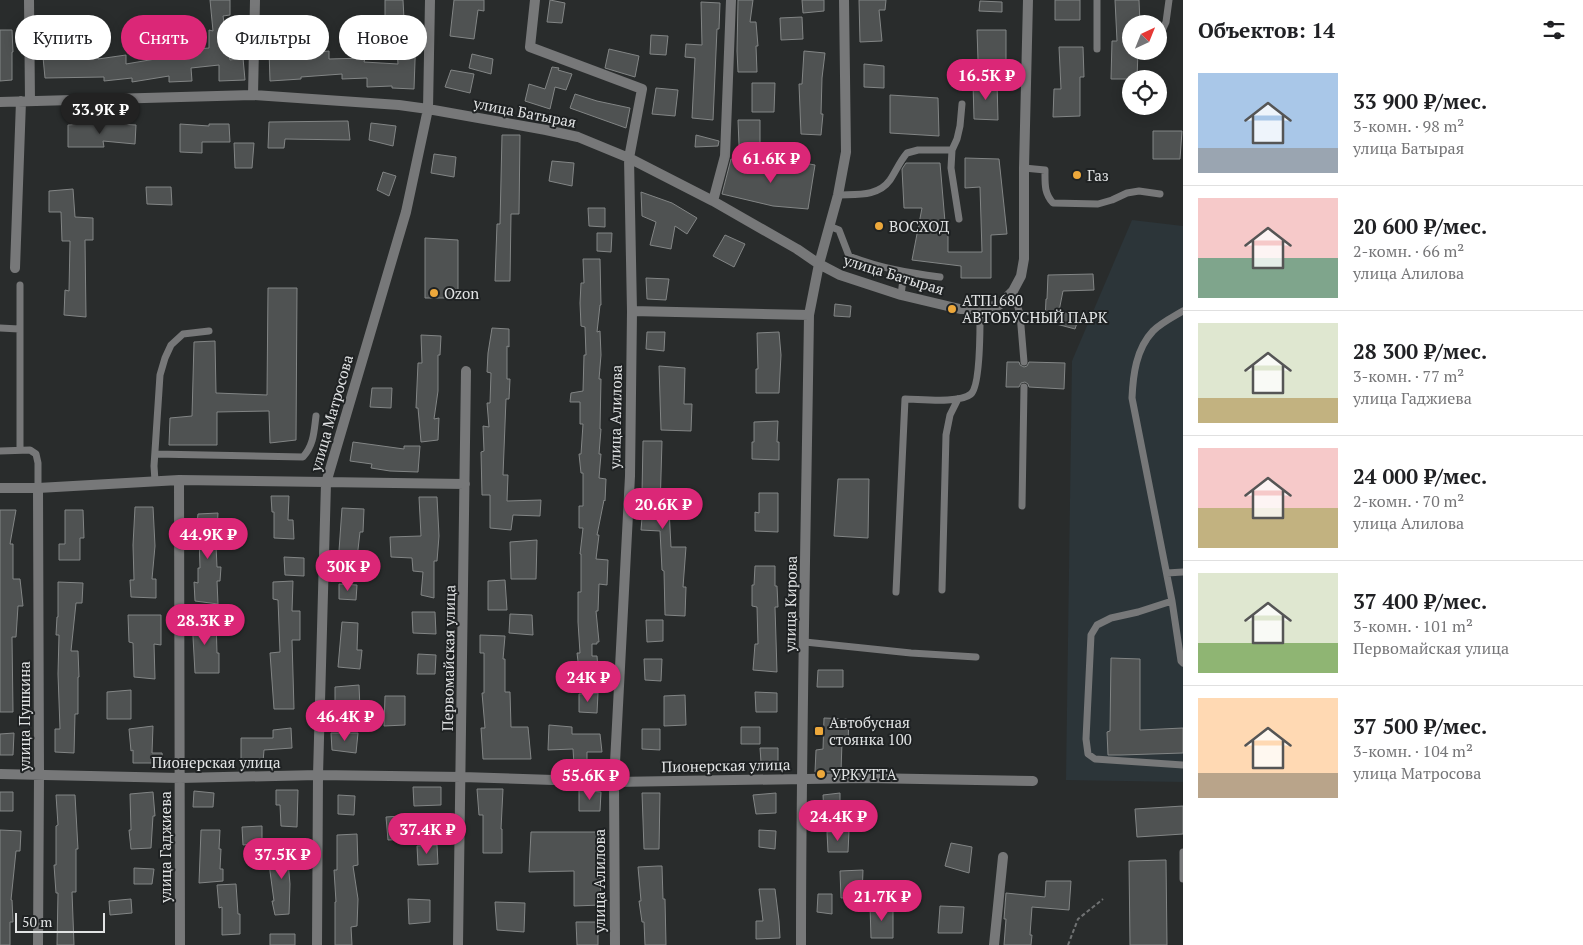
<!DOCTYPE html>
<html lang="ru">
<meta charset="utf-8">
<style>
body{margin:0;font-family:"PT Serif",serif;background:#f2f2f2;color:#202124;height:100vh;display:flex;flex-direction:column;font-size:19px;white-space:nowrap}
*{box-sizing:border-box;margin:0}
p{font-size:16px;color:#757577}
.icon{flex:none;width:28px;height:28px;fill:none;stroke:currentColor;stroke-width:2;stroke-linecap:round;stroke-linejoin:round}
.map{position:relative;flex:1;overflow:hidden}
.details{display:flex;flex-direction:column;background:#fff;width:400px}
.details>*{flex:none}
.guide{position:absolute;left:15px;top:15px;width:475px;height:45px;display:flex;gap:10px}
.needle{width:32px;rotate:43deg}
.buttons{position:absolute;left:1122px;top:15px;display:grid;gap:10px}
.buttons a{display:grid;place-items:center;width:45px;height:45px;border-radius:50%;background:#fff;box-shadow:0 2px 12px #0003;font-size:25px}
.scale{position:absolute;left:15px;bottom:12px;width:90px;box-sizing:border-box;padding-left:5px;border:2px solid #e1e3e4;border-top:0;font-size:14px;line-height:18px;white-space:nowrap;color:#e1e3e4;-webkit-text-stroke:4px #1f2223;paint-order:stroke}
.price{position:absolute;translate:-50% -42px;padding:0 11px;border-radius:18px;background:#db2777;color:#fff;font-size:16px;line-height:32px;filter:drop-shadow(0 1px 2px #0008)}
.price::after{content:'';position:absolute;left:50%;top:30px;width:15px;height:11px;margin-left:-8px;background:inherit;clip-path:polygon(0 0,100% 0,50% 100%)}
.price.on{background:#222;color:#fff}
ul{padding:0;list-style:none}
li{display:flex;align-items:center;gap:15px;height:125px;padding:0 15px}
li+li{border-top:1px solid #e0e0e0}
li span{display:grid;place-items:center;flex:none;width:140px;height:100px;border-radius:0px;color:#555}
li>.icon{margin-inline-start:auto}
span .icon{width:60px;height:60px;fill:#fffc;stroke-width:1}
li b{font-size:21px}
h2{display:flex;justify-content:space-between;align-items:center;height:60px;padding:0 15px;font-size:21px}
.pill{padding:0 18px;border-radius:22px;background:#fff;box-shadow:0 2px 12px #0003;font-size:18px;line-height:45px}
.pill.on{background:#db2777;color:#fff}
main{display:flex;flex:1;min-height:0}
.map>svg:first-child{display:block}
</style>
<main>
<div class="map">
<svg width="1183" height="945" viewBox="0 0 1183 945">
<rect width="100%" height="100%" fill="#292c2c"/>
<path fill="#2c3539" d="M1132,220L1183,226V782L1066,780L1072,361Z"/>
<path fill="#4f5252" stroke="#828585" d="M210,0H230V15L223,16L230,60L243,58L245,80L219,81V65L191,68L192,81L169,82V76L132,82V78L104,81V77L45,78L43,57L66,54L67,59L98,57V59L126,55V64L167,57V51L209,48V30L213,31Z
M385,0H403L404,19L385,18Z
M454,0H484V11L478,10L474,39L450,36Z
M550,0L565,3L562,23L547,22Z
M738,0H753L750,22H756L758,46H756L757,72H738L737,51Z
M802,0H824V11L803,13Z
M859,0H886L885,10H879L882,41L860,42Z
M1055,0H1080V20H1055Z
M1115,0H1139L1140,24H1131V51H1138L1137,79H1111L1112,41H1117Z
M980,1L1002,2V12L979,11Z
M701,2L720,3L719,29H717L713,120L692,118L695,58L685,57L686,44L702,45Z
M802,17L803,39L781,40L780,18Z
M269,28L293,29L291,55L329,51V59L365,58L364,62L398,64L396,32L416,33L414,89L392,88V86L367,87V78L342,79V74L301,77V79L270,81L269,50H267Z
M0,30H12L13,52H12V80L0,81Z
M977,30H1006V62L978,60Z
M651,35L668,36L666,55L650,54Z
M1059,47H1083L1084,77H1080V116L1053,117L1054,89H1061Z
M609,49L639,56L635,77L605,68Z
M804,51L825,53L822,78L821,114H823L821,135L801,134L799,84H802Z
M472,54L493,59L491,74L469,68Z
M864,64L884,66V88L864,87Z
M552,67L559,68L558,70L572,74L566,90L555,87L550,109L525,101L529,84L545,89Z
M451,70L474,74L470,93L445,87Z
M997,82L998,120L974,119L973,83Z
M752,83H775L774,112H752Z
M656,88L678,90L675,116L652,114Z
M575,94L597,101L630,108L626,128L570,108Z
M890,95L938,98L939,136L890,133Z
M738,120H760V144L739,145Z
M348,121L350,140L285,139L284,148H268L269,122Z
M101,123L136,125L135,144L103,141L104,147H68V125Z
M371,123L396,126L393,146L369,140Z
M180,124L209,126V124H229L230,142H202V153L180,152Z
M1153,131H1182L1180,159H1153Z
M502,135H520L519,214H511L510,281H495L497,224H500Z
M696,135L719,141L718,146L695,147Z
M234,143H254L252,168H235Z
M434,154L456,157L454,177L431,173Z
M965,158L999,159L1007,234L991,235V278H961V266L912,260L922,208H904L902,169L906,163H940L945,222H948V252H982L980,187L965,188Z
M731,159L755,166L756,164L784,171L787,160L815,165L808,209L773,206L722,194Z
M552,161L574,163L572,186L549,181Z
M383,172L396,176L389,196L377,190Z
M146,187H171L172,205L147,204Z
M73,189L75,217L93,218V240H85L86,317L64,315L65,290L69,291L70,241H62L61,212H49V191Z
M641,192L672,203L697,218L687,234L675,226L671,249L650,245L656,222L642,216Z
M588,208H605V227L589,226Z
M597,233H612L611,252L597,251Z
M725,235L745,244L734,267L713,256Z
M425,238L458,240V298H425Z
M583,259H600L601,305H600L597,332L600,331L601,355L599,379H601L600,429H601L599,454H601L599,478L606,479L605,501L604,500L597,535H599L596,559L608,560L607,585L599,584L598,611H596L599,642H597V644H592V656H597L598,669L579,670L577,653H580L578,622V592H581V554H580L583,528H579V506H583V473H581L579,454H581L583,424H580V402H570L571,393L583,391L584,355H586L585,327L581,326L580,303L581,283H584Z
M1093,274L1094,290L1063,291L1059,311L1079,317L1075,329L1045,321L1046,299H1047L1048,275Z
M646,278L669,279L666,300L647,299Z
M268,288H297L296,440L270,443L269,411L217,412V445H169L170,418L192,416L194,342L215,341L216,393L267,395Z
M835,304L851,306L850,317L834,316Z
M492,328L509,329V347L507,346V379H510L509,399H506L503,475H508L507,501L541,500L540,516L513,515L511,530L490,528V495H482L481,452L484,451L483,426L489,427L487,403H490L491,373L487,372L488,353Z
M647,332H665L664,351L646,349Z
M779,332L781,355L779,393H756V369H758L757,333Z
M421,335L441,336L440,355H438V391L434,419L439,418L438,440L421,442L418,408H416L418,363H422Z
M1007,362H1019L1020,365L1024,367L1027,366L1029,362L1065,363L1064,389L1029,387L1028,384L1025,382L1021,383L1019,387H1006Z
M659,366L685,368L684,404H692L691,431L661,430Z
M372,388H392L391,408L370,407Z
M778,421L777,442H779V460L752,459V442H754V422Z
M643,441H662L660,509H669L671,547H686L683,587H686L685,616L665,615L664,571L662,570L660,531L641,530L644,493H642Z
M353,442L404,449V446H420L418,472L390,471L371,468L372,464L350,461Z
M838,479H869L868,538L834,536Z
M759,493H778V532L755,531V512L759,513Z
M271,496H289L288,520H293L294,539L274,538V512H272Z
M419,497H437L439,536L437,561H434V598L421,595L423,572L413,571L412,558L391,557L390,537L421,536Z
M135,507H153L155,546L152,579H156V598L131,597L130,580H134L133,545Z
M342,508L364,509L363,532H360L356,567L338,565Z
M0,510H16L10,544H13V579H20L23,606H18L16,637H12L13,712H0Z
M65,510H83L84,538H80V560H59V544H65Z
M218,513L216,545L217,567H221L220,581H217L218,604L195,601L194,582L198,583V568H200L199,533H196L198,514Z
M537,540L536,579H511L510,542Z
M284,557L304,558V576L285,575Z
M755,566H775V586H777L778,607H775L777,672L753,670L755,644H758L757,607L752,606V585H754Z
M505,580L507,610H488V581Z
M293,581L292,611H300V640H292L294,709H274L270,653L280,652L278,600L273,599V582Z
M58,582L83,583L82,603H76L71,651H78L79,677H78V714H75L74,753L55,752V729H60L58,674L59,635H56L57,617H58Z
M339,584L357,585L356,600L339,599Z
M412,612H435L436,634L413,633Z
M510,614L532,615L533,635L509,633Z
M128,615H161V645L154,644L155,679L134,677L133,643L129,642Z
M192,619H216L217,653H219V673H195Z
M646,620H663V641L647,642Z
M342,622L358,623L357,650H362L360,669L338,667Z
M480,635L505,636L503,659H505V692H510L511,727H528L531,759H483L481,728H485L482,693H484V653H480Z
M418,654L436,655L435,674H417Z
M1111,658L1140,659V730L1183,728V753L1121,755H1108L1107,732L1110,731Z
M644,659H662L661,681L645,680Z
M818,670H843V687H817Z
M359,685L360,710L335,709V687Z
M131,690V719H107V692Z
M755,692L777,693V712H756Z
M598,693L597,713L579,712V694Z
M685,695L686,725L664,726V696Z
M385,696H405V725L384,726Z
M824,718L849,719L848,742H842L841,772H815L816,750L823,749Z
M549,725L572,727V734H600L602,752H587V766L574,765L573,749L548,750Z
M153,726L152,753H162L163,763H133V750L131,751L129,729Z
M741,727H760V744H741Z
M291,728L292,748L264,750L263,762L241,763V738H273V730Z
M642,729H660V750L642,749Z
M14,733L13,755H0V734Z
M331,733H358L356,753L332,750Z
M760,748H778V763L761,762Z
M413,787H441V805L414,806Z
M477,789H503L501,829H502V853H483V815H479Z
M276,790H298L297,827L281,826L280,805H276Z
M579,790L601,792L600,811H579Z
M194,791L214,793L213,807H193Z
M0,792H13V811H0Z
M153,792L155,816H153L151,848L131,849L129,830H131L130,794Z
M642,793H660L659,849H644Z
M776,793V813L756,814L753,795Z
M840,793V811L824,813L823,795Z
M56,795H75L78,849H76V892H72L74,945H57L58,893H56L54,865H56V826L58,825Z
M338,795L355,796L354,815L338,814Z
M1183,806V834L1137,837L1135,809Z
M416,815L415,839L388,840L386,817Z
M262,826V843L243,845L242,827Z
M0,830L21,831L20,851H16L11,900H12L13,922H10V945H0Z
M201,830H220L219,849H221L220,869H223V881L199,883Z
M759,830L776,831L775,849L759,847Z
M849,831L848,852H828L827,832Z
M531,832H599L601,905L574,906V871L529,872Z
M357,834L358,865L353,866L358,899L357,926L351,927L352,945H335V902H336L334,870H337V835Z
M951,843L972,847L969,873L945,866Z
M437,845L438,864L418,865L417,846Z
M294,846L295,861H288L290,884L289,914L275,915L272,901H274L269,864L278,865L277,847Z
M1166,860L1167,945H1130L1129,861Z
M658,866H662L663,899H665L666,945H645L644,922H642L639,901H641L638,867Z
M134,868L154,869L152,884H134Z
M863,870L862,897L841,898L840,871Z
M1046,881H1071L1069,910L1032,907L1030,935H1032L1031,945H1004L1006,919H1004L1006,893L1045,897Z
M236,884L238,914H240V934L222,935V907L219,908L217,885Z
M759,889H775L779,921L780,938L756,939V921H763Z
M818,894H832V914L817,912Z
M131,899L132,913L110,915L109,901Z
M408,899L430,900V922L409,924Z
M495,902L525,903L524,932L497,930Z
M893,905V938H871L870,906Z
M940,906L964,907L962,933H938Z
M576,922H598V945H577Z
M270,934H295V945H270Z"/>
<g fill="none" stroke-linecap="round" stroke-linejoin="round">
<path stroke="#707273" stroke-width="2" stroke-dasharray="4 2.5" stroke-linecap="butt" d="M1068,945L1078,919L1103,899"/>
<path stroke="#777879" stroke-width="7" d="M1161,33L1166,22L1169,0
M1097,49V0
M1024,168L1045,170C1045,184 1044,193 1053,203L1098,204L1112,200L1127,193L1139,191L1160,194
M838,195C856,194 878,197 890,180C896,171 900,161 907,153L918,150H952
M959,219L951,168L952,150L957,139L960,126L962,104
M829,226L839,230L849,256C879,268 909,273 940,277
M1013,291L1020,314L1024,362
M901,295L904,272
M1183,311C1173,317 1161,323 1153,331C1136,349 1133,375 1132,398L1172,601L1181,661L1183,663
M0,328L19,329
M20,450V285
M0,451L30,450L36,454L38,463V488
M155,454L303,457C314,445 314,431 316,416
M155,481L154,466L160,375L165,358L171,345L183,334L209,331
M1022,506L1024,387
M1167,573L1183,572
M942,590L946,435L950,415L958,399
M896,592L905,399C920,399 959,404 971,394C981,385 980,324 980,309
M1172,601L1138,612L1111,618L1097,625L1091,635L1086,739L1088,754L1095,759L1183,765
M805,642L911,653L976,657
M1183,852V879"/>
<path stroke="#777879" stroke-width="10" d="M29,0L30,101
M535,0L530,47L642,89L629,158L632,311L630,476L614,782L615,945
M253,95L255,0
M0,102L253,95L399,105L428,109L546,130L578,137L629,158L713,201L797,249L819,264L840,275L901,295L960,309H980L999,305L1013,291L1021,276L1024,259V168L1028,0
M713,201L725,156L731,0
M15,268L21,101
M632,311L809,315
M179,480L180,945
M0,488H38L179,480L465,484
M38,488L39,774L38,945
M0,774L180,778L318,775L462,777L614,782L865,778L1033,781
M317,945L318,775L326,483L406,212L428,109L430,0
M458,945L466,371
M801,945C801,735 806,525 809,315L819,264L838,195L846,152L844,0
M994,945L1003,857"/>
</g>
<g fill="#eda83b" stroke="#1f2223" stroke-width="2">
<circle cx="1077" cy="175" r="5"/>
<circle cx="879" cy="226" r="5"/>
<circle cx="434" cy="293" r="5"/>
<circle cx="952" cy="309" r="5"/>
<rect x="814" y="726" width="10" height="10" rx="2.5"/>
<circle cx="821" cy="774" r="5"/>
</g>
<g text-anchor="middle" dominant-baseline="central" stroke-width="4" stroke-linejoin="round" paint-order="stroke">
<g font-size="15" fill="#e1e3e4" stroke="#1f2223">
<text transform="translate(525 112) rotate(11)">улица Батырая</text>
<text transform="translate(894 274) rotate(17)">улица Батырая</text>
<text transform="translate(331 413) rotate(-74)">улица Матросова</text>
<text transform="translate(615 417) rotate(-89)">улица Алилова</text>
<text transform="translate(790 604) rotate(-89)">улица Кирова</text>
<text transform="translate(448 658) rotate(-89)">Первомайская улица</text>
<text transform="translate(24 716) rotate(-90)">улица Пушкина</text>
<text x="216" y="762">Пионерская улица</text>
<text transform="translate(726 765) rotate(-1)">Пионерская улица</text>
<text transform="translate(165 847) rotate(-90)">улица Гаджиева</text>
<text transform="translate(599 881) rotate(-90)">улица Алилова</text>
</g>
<g font-size="15" fill="#e1e3e4" stroke="#1f2223" text-anchor="start">
<text x="1087" y="175">Газ</text>
<text x="889" y="226">ВОСХОД</text>
<text x="444" y="293">Ozon</text>
<text x="962" y="300">АТП1680<tspan x="962" dy="17">АВТОБУСНЫЙ ПАРК</tspan></text>
<text x="829" y="722">Автобусная<tspan x="829" dy="17">стоянка 100</tspan></text>
<text x="831" y="774">УРКУТТА</text>
</g>
</g>
</svg>
<div class="buttons">
<a><svg class="needle" viewBox="-14 -14 28 28"><path d="M0-13l5 13h-10z" fill="#e53935"/><path d="M0 13l5-13h-10z" fill="#757577"/></svg></a>
<a><svg class="icon" aria-label="locate" viewBox="0 0 24 24"><circle cx="12" cy="12" r="6"/><path d="M12 2v4M12 18v4M2 12h4M18 12h4"/></svg></a>
</div>
<div class="scale">50 m</div>
<b class="price" style="left:986px;top:101px">16.5K ₽</b>
<b class="price on" style="left:100px;top:135px">33.9K ₽</b>
<b class="price" style="left:771px;top:184px">61.6K ₽</b>
<b class="price" style="left:663px;top:530px">20.6K ₽</b>
<b class="price" style="left:208px;top:560px">44.9K ₽</b>
<b class="price" style="left:348px;top:592px">30K ₽</b>
<b class="price" style="left:205px;top:646px">28.3K ₽</b>
<b class="price" style="left:588px;top:703px">24K ₽</b>
<b class="price" style="left:345px;top:742px">46.4K ₽</b>
<b class="price" style="left:590px;top:801px">55.6K ₽</b>
<b class="price" style="left:838px;top:842px">24.4K ₽</b>
<b class="price" style="left:427px;top:855px">37.4K ₽</b>
<b class="price" style="left:282px;top:880px">37.5K ₽</b>
<b class="price" style="left:882px;top:922px">21.7K ₽</b>
<div class="guide">
<a class="pill">Купить</a>
<a class="pill on">Снять</a>
<a class="pill">Фильтры</a>
<a class="pill">Новое</a>
</div>
</div>
<section class="details">
<h2>Объектов: 14<svg class="icon" aria-label="filters" viewBox="0 0 24 24"><path d="M4 7h16M4 17h16"/><circle cx="9" cy="7" r="2"/><circle cx="15" cy="17" r="2"/></svg></h2>
<ul>
<li><span style="background:linear-gradient(#a9c7e8 75%,#9aa5b1 0)"><svg class="icon" aria-label="home" viewBox="0 0 24 24"><path d="M3 11l9-7 9 7M6 9v11h12V9"/></svg></span><div><b>33 900 ₽/мес.</b><p>3-комн. · 98 m²</p><p>улица Батырая</p></div></li>
<li><span style="background:linear-gradient(#f6c9c9 60%,#7fa58c 0)"><svg class="icon" aria-label="home" viewBox="0 0 24 24"><path d="M3 11l9-7 9 7M6 9v11h12V9"/></svg></span><div><b>20 600 ₽/мес.</b><p>2-комн. · 66 m²</p><p>улица Алилова</p></div></li>
<li><span style="background:linear-gradient(#dfe7d0 75%,#c2b280 0)"><svg class="icon" aria-label="home" viewBox="0 0 24 24"><path d="M3 11l9-7 9 7M6 9v11h12V9"/></svg></span><div><b>28 300 ₽/мес.</b><p>3-комн. · 77 m²</p><p>улица Гаджиева</p></div></li>
<li><span style="background:linear-gradient(#f6c9c9 60%,#c2b280 0)"><svg class="icon" aria-label="home" viewBox="0 0 24 24"><path d="M3 11l9-7 9 7M6 9v11h12V9"/></svg></span><div><b>24 000 ₽/мес.</b><p>2-комн. · 70 m²</p><p>улица Алилова</p></div></li>
<li><span style="background:linear-gradient(#dfe7d0 70%,#8fb573 0)"><svg class="icon" aria-label="home" viewBox="0 0 24 24"><path d="M3 11l9-7 9 7M6 9v11h12V9"/></svg></span><div><b>37 400 ₽/мес.</b><p>3-комн. · 101 m²</p><p>Первомайская улица</p></div></li>
<li><span style="background:linear-gradient(#ffd9b3 75%,#b9a48a 0)"><svg class="icon" aria-label="home" viewBox="0 0 24 24"><path d="M3 11l9-7 9 7M6 9v11h12V9"/></svg></span><div><b>37 500 ₽/мес.</b><p>3-комн. · 104 m²</p><p>улица Матросова</p></div></li>
</ul>
</section>
</main>
